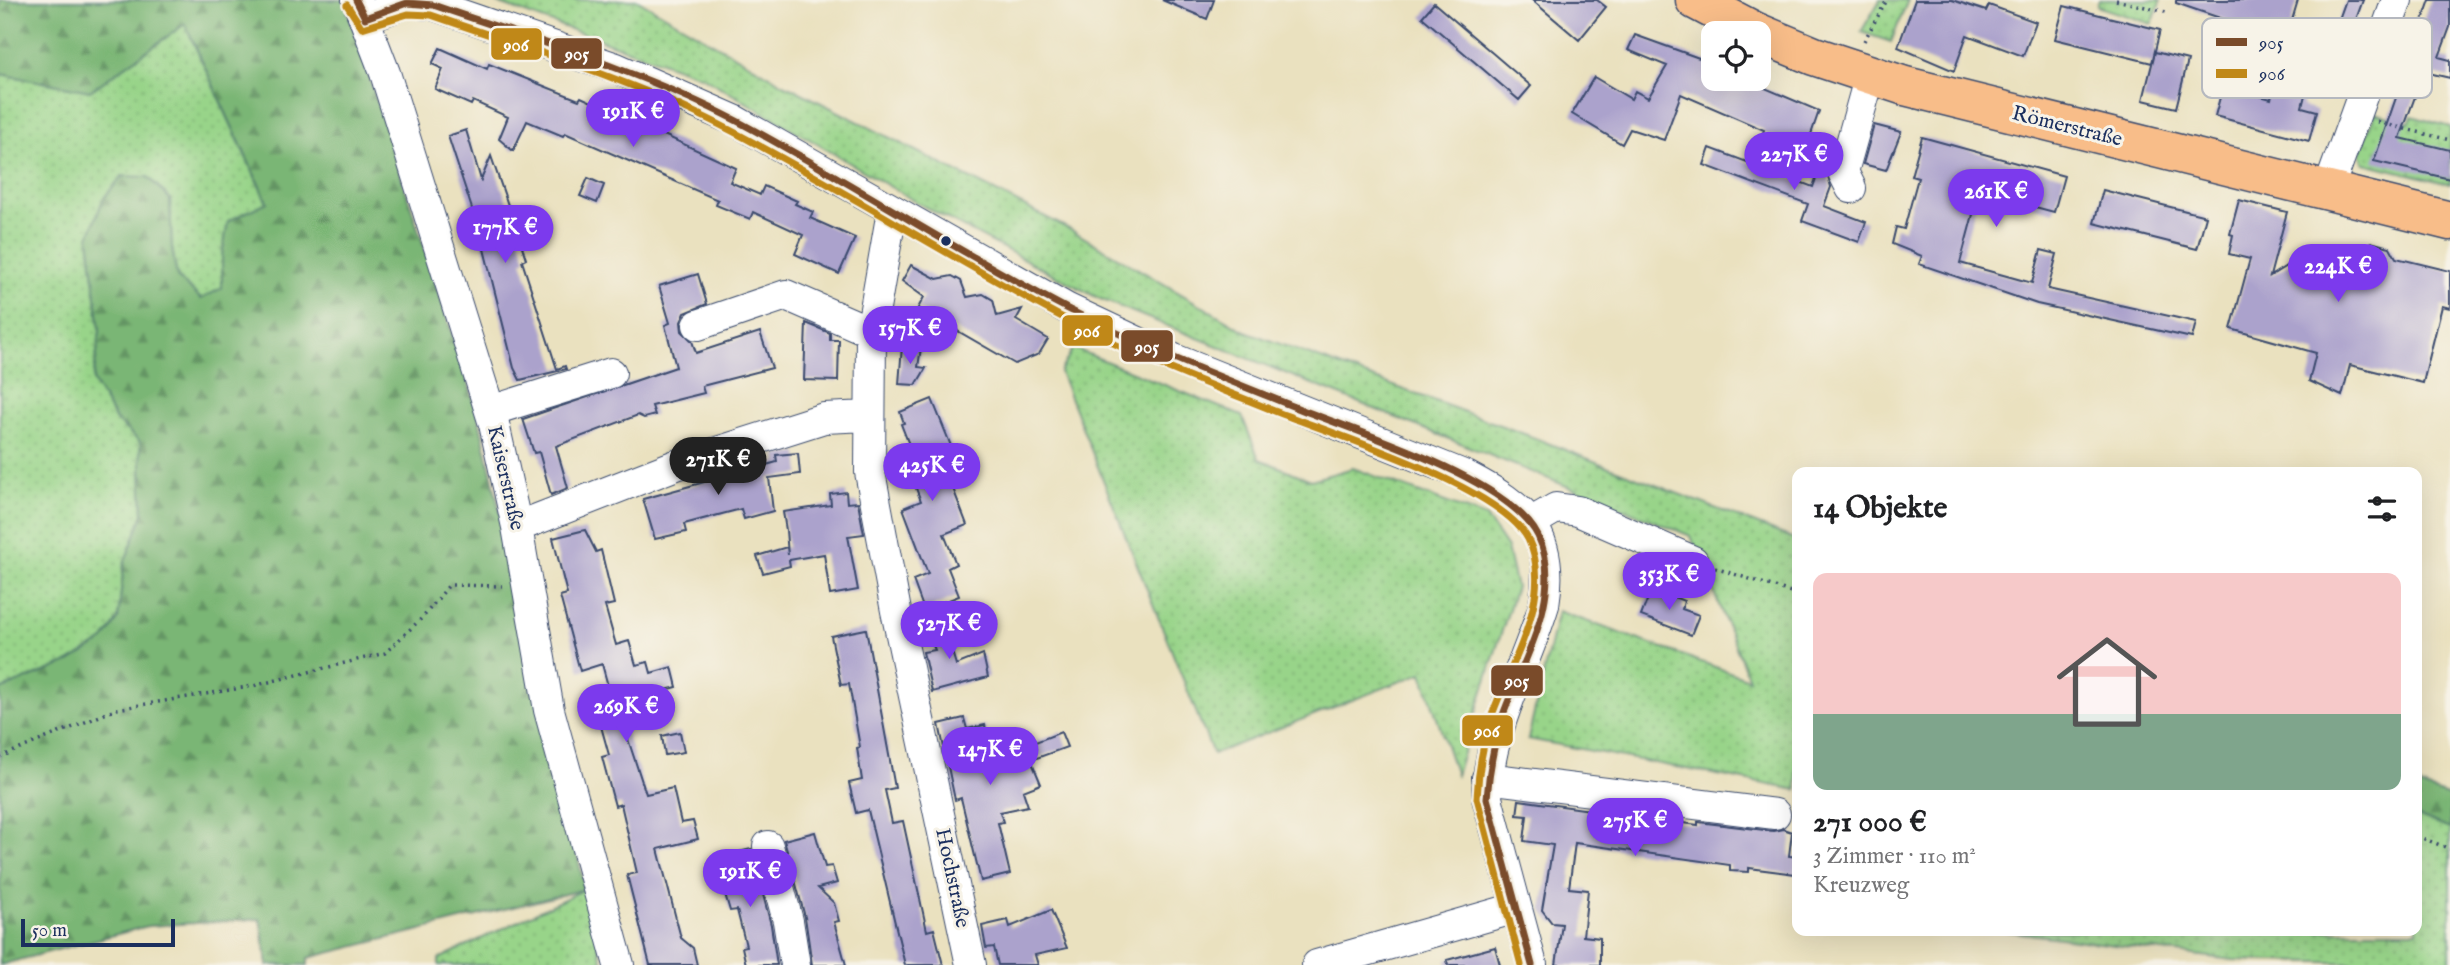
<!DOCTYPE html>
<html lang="de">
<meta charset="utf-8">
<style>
body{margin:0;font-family:"IM FELL English",serif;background:#f6f6f6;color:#202124;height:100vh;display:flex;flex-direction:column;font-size:26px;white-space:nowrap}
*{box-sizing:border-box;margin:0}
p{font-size:23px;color:#757577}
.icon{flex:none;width:38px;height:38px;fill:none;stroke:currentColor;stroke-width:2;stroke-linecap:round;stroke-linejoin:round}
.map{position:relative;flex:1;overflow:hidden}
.drawer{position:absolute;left:1792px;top:467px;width:630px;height:469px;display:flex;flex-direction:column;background:#fff;border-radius:14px;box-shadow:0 7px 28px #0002}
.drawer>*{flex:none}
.fabs{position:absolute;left:1701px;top:21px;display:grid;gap:14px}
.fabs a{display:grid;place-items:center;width:70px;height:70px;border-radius:14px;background:#fff;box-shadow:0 7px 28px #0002;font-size:35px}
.scale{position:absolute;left:21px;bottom:18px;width:154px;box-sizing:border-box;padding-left:7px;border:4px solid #1b2f5e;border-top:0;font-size:19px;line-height:24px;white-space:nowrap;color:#1b2f5e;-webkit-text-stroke:5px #f7f3e8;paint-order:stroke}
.price{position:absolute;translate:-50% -60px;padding:0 16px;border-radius:24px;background:#7c3aed;color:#fff;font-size:23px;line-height:46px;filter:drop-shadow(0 2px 4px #0008)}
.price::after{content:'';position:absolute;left:50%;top:42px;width:21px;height:16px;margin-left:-10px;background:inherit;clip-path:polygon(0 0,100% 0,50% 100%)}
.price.selected{background:#222;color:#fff}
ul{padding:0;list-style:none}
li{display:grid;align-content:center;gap:14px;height:371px;padding:0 21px}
li span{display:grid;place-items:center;height:217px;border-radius:14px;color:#555}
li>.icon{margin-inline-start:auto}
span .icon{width:126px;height:126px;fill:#fffc;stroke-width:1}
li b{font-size:30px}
h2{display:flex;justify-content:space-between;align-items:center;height:84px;padding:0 21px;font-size:30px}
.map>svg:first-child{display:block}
</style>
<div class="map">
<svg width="2450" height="965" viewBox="0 0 2450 965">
<defs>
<pattern id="grass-dots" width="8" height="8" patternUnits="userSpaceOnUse" patternTransform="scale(1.75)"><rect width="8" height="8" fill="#98d489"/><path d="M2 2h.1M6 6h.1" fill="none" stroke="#82b679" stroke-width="1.8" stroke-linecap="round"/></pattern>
<pattern id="forest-firs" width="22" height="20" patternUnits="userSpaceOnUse" patternTransform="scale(1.75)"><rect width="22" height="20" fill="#7ab675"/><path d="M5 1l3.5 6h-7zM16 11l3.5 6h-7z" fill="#639463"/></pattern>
</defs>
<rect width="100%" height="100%" fill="#f7f3e8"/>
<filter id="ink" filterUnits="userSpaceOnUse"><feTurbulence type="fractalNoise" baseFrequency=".0143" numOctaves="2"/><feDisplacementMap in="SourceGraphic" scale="14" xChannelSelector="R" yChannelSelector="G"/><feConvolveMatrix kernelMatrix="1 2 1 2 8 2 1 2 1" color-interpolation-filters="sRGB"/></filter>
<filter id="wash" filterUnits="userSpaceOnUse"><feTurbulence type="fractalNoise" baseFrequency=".00686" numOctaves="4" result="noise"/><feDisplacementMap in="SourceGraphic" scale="28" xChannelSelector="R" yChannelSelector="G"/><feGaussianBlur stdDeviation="1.57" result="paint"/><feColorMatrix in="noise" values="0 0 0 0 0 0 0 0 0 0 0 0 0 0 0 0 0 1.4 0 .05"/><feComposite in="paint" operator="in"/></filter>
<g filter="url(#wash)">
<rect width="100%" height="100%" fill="#eae1bf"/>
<path fill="url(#grass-dots)" stroke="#5a8274" stroke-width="2" d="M489,0H638L784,84L1071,230L1245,331L1527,435L1797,540V790L1528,739L1558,611L1749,679L1691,536L1098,298L923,206L703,77Z
M1880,0H1908L1891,42L1861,32Z
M2099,0H2161L2152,24L2097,6Z
M185,24L267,203L222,255V289L201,299L177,277L172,248L170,199L148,177L89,237L100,332L93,381L116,420L140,442L143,514L124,564L118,619L104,640L69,662L0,690V74L90,91Z
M2375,113L2409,123L2412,116L2450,127V184L2364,163L2360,152Z
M1073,348L1242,416L1259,459L1311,480L1353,468L1486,517L1507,548L1516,587L1456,775L1422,673L1213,754L1060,372Z
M2417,816L2450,829V965L2233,960L2005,931H2417Z
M585,889L603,965H439V959Z"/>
<path fill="url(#forest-firs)" stroke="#4a726a" stroke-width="2" d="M0,0H344L478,414L585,889L308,958V965H268L260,919L148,926L0,965V690L69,662L104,640L118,619L124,564L143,514L140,442L116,420L93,381L100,331L89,237L103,199L122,176L148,177L170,199L172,248L177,277L201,299L222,288V255L228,221L267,202L185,24L90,91L0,74Z
M2417,785L2450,797V829L2417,816Z"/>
<g id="blocks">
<path fill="#aba2cc" d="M1162,0H1214L1207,19Z
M1532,0H1597L1606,7L1579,40Z
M1915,0H1952L1986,11L1989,5L2036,22L2023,56L1967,35L1954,71L1898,47Z
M2176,0H2298L2281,57L2262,50L2267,34L2176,3Z
M2346,0H2363L2336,74L2321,69Z
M2430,0H2450V27L2439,57L2450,60V78L2424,72L2400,138L2450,150V179L2374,161Z
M1434,3L1531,86L1519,100L1422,17Z
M2064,6L2160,30L2152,63L2055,39Z
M1635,35L1713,63V79H1744L1819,111L1806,149L1763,133L1764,130L1681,94L1664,140L1630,129L1622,144L1572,114L1594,77L1631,99L1635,91L1648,98L1667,66L1628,50Z
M440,48L487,69L489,64L579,100L581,97L736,168L730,182L760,195L764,186L797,201L795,204L813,212L810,218L855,238L839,274L795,254L803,235L753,212L750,219L716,205L718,200L565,133L563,136L527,121L513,151L499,139L508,117L473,101L471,105L435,89L443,69L432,64Z
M2155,52L2188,60L2176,108L2143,100Z
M2280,63L2311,71L2302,107L2317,111L2309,141L2215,116L2223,86L2271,99Z
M1874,125L1901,132L1886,170L1863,164Z
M466,130L481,180L491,156L519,237L526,259L522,261L557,369L565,366L566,369L520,380L514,368L480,233L448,136Z
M1922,137L2064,176L2054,212L1979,192L1960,263L2032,283L2041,250L2057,254L2048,289L2196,322L2192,338L2037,304L1919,264L1922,256L1892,244L1896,227L1904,229L1918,178L1911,176Z
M1828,145L1832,146L1826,168L1831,187L1824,206L1866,222L1859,242L1802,221L1808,204L1704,165L1710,148L1813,187Z
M588,178L604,185L597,203L580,196Z
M2103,190L2206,216L2197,249L2094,223Z
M2239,200L2287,212L2270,276L2299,258L2356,272L2362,247L2371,242L2390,247L2396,258L2450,271V308L2442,306L2423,383L2350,365L2342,396L2309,381L2316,353L2231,329L2250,259L2229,254L2233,235L2230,234Z
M911,265L937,279L952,276L961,281L967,297L983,294L993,300L997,316L1022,309L1016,320L1048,339L1039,354L1015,364L918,308L924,297L902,281Z
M698,274L707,304L685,313L681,322L682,331L692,341L696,353L760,332L772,368L702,386L704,393L652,406L655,415L644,418L638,415L556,446L568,488L551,495L539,452L534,453L523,419L676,367L665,325L670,323L659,286Z
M806,323L830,333V340H839L838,381L804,380Z
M902,346L921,348L918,367L926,368L916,385L899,384Z
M932,399L951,446L944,449L951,468L946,470L967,525L944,534L956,564L948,568L959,596L924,610L913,580L928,574L903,508L921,501L906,463L915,460L901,424L904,423L900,412Z
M798,453L800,474L769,478L773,511L744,519L741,509L684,524L686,532L655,539L643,499L777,462L776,455Z
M846,492L847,503L858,502L864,534L848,536L858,590L830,595L824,554L789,560L790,566L763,573L757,556L787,547L788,555L786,530L783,512L831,505L830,494Z
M585,530L596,552L601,550L614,604L605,606L616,645L629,641L636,665L648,662L651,673L672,667L677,687L638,697L646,722L624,727L646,794L673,788L681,823L693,821L698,839L658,849L681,938L693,948L697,965H650L627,875L637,873L621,804L615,806L602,757L609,755L599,719L593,721L589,703L611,697L602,664L580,671L560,596L567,594L553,538Z
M1652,588L1684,601L1682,609L1699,615L1691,635L1641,616Z
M941,615L956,665L983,654L988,677L932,692L923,652L935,650L923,621Z
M866,629L895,788L885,790L892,823L903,821L927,931L934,929L943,965H905L868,810L856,813L849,783L862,780L857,748L860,747L849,684L841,685L831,636Z
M964,718L967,729L985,725L992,759L1061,732L1067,747L1031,760L1041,784L1023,791L1028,806L1000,812L1003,822L998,823L1010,874L981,881L961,798L955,800L939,724Z
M680,732L684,752L665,755L662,736Z
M1519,800L1698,825V822L1773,831L1783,829L1792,832L1789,856L1797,857L1796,874L1749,868V872L1730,871V865L1575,843L1569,888L1588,890L1583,936L1600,938V965H1556L1562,924L1552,923L1542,910L1553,845L1524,841L1527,816L1517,815Z
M815,832L825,867L832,866L837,883L818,888L834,903L839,921L834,922L846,965H812L805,917L784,840Z
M751,849L771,925L777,965H746L742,947L746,946L737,910L730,911L725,894L732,892L723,856Z
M1051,910L1067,948L1035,955L1038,965H998L994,947L986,948L982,926L1008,920L1010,927Z
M1495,947L1500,965H1448L1447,960Z"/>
</g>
</g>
<g filter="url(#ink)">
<use href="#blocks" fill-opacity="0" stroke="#3a4a6d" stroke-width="2"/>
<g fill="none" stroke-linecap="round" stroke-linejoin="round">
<g stroke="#3a4a6d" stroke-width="32">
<path id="minor" d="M357,0L385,73L494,424L517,527L549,710L619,965
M365,18L407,3L433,5L616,68L734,120L1066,308L1174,359L1466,476C1525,507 1556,532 1544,605C1525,668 1487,732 1487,798L1532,965
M1851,188L1843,172L1870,75
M2327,193L2397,0
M892,211L871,332L870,472L896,611L971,965
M698,325L786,295L871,332
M490,411L611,373
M1532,522L1556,508L1578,511L1693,561
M517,527L676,465L824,418L868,416
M1487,778L1775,814
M768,846L788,921L795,965
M1317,965L1516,908"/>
</g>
<g stroke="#3a4a6d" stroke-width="41">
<path id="major" d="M1695,0L1754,31L1814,56L1905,86L2450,221"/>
</g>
<path stroke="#3a4a6d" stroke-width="3.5" stroke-dasharray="2 5" stroke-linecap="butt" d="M2116,0L2170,13
M1864,41L1887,0
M2377,122L2450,140
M1715,568L1797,594
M0,757L117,709L253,686L385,653L424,616L449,585L502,586
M2417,836L2450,849"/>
<use href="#minor" stroke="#fff" stroke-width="30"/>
<use href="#major" stroke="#f8bd89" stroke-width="38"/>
<g stroke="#f7f3e8" stroke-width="12">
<path id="bus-1" d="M356,0L365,18L407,3L433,5C535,40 641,71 737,121C848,180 954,250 1066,308C1140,346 1218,376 1295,407C1356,432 1509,478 1538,536C1567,596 1518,667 1500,724C1493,748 1489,772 1487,798L1532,965"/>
</g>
<g stroke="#f7f3e8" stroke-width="12">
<path id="bus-2" d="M347,5L362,28L408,14L431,15C532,50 637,81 732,131C842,189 948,256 1058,315C1128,354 1203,382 1277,412C1336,435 1501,487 1528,539C1556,595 1509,665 1491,718C1483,744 1478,771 1477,798L1521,965"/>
</g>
<use href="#bus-1" stroke="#7a4b2a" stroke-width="7"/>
<use href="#bus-2" stroke="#c08818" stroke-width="7"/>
</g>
</g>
<circle fill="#1b2f5e" stroke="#f7f3e8" stroke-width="2.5" cx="946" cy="241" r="6"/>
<g text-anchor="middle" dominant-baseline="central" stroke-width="6" stroke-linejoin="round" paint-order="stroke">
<g font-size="21" fill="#1b2f5e" stroke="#f7f3e8">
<text transform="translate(2067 127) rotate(14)">Römerstraße</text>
<text transform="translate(505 478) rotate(77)">Kaiserstraße</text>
<text transform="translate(952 878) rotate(78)">Hochstraße</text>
</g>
</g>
<rect x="2202" y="18" width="230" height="80" rx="10" fill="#f7f3e8" stroke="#b5b8bf" stroke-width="2"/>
<rect x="2216" y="38" width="31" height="8" fill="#7a4b2a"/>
<rect x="2216" y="69" width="31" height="9" fill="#c08818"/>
<g font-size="19" fill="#1b2f5e">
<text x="2259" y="49">905</text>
<text x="2259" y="80">906</text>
</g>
<g stroke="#f7f3e8" stroke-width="2.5">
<rect x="490" y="27" width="53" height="34" rx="7" fill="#c08818"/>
<rect x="550" y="37" width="53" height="33" rx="7" fill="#7a4b2a"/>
<rect x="1061" y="314" width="53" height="33" rx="7" fill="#c08818"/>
<rect x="1120" y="329" width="54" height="34" rx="7" fill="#7a4b2a"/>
<rect x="1490" y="664" width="54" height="33" rx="7" fill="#7a4b2a"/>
<rect x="1461" y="714" width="53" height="33" rx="7" fill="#c08818"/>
</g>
<g font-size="19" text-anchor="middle" font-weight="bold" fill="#fff">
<text x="516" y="51">906</text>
<text x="577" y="60">905</text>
<text x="1087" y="337">906</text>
<text x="1147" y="353">905</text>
<text x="1517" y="687">905</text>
<text x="1487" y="737">906</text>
</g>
</svg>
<div class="fabs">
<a><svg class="icon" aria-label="locate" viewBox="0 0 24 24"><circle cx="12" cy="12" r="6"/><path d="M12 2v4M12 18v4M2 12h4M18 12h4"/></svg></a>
</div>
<div class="scale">50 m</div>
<b class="price" style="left:633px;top:149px">191K €</b>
<b class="price" style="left:1794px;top:192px">227K €</b>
<b class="price" style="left:1996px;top:229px">261K €</b>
<b class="price" style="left:505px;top:265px">177K €</b>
<b class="price" style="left:2338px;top:304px">224K €</b>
<b class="price" style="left:910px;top:366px">157K €</b>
<b class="price selected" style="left:718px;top:497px">271K €</b>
<b class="price" style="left:932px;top:503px">425K €</b>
<b class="price" style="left:1669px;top:612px">353K €</b>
<b class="price" style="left:949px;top:661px">527K €</b>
<b class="price" style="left:626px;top:744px">269K €</b>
<b class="price" style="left:990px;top:787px">147K €</b>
<b class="price" style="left:1635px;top:858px">275K €</b>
<b class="price" style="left:750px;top:909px">191K €</b>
<section class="drawer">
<h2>14 Objekte<svg class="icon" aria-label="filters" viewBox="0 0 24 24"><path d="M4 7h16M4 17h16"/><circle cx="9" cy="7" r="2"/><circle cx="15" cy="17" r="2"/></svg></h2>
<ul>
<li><span style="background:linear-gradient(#f6c9c9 65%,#7fa58c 0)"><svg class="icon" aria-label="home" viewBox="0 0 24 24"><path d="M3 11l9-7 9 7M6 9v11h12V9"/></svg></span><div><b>271 000 €</b><p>3 Zimmer · 110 m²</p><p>Kreuzweg</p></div></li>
</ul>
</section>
</div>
